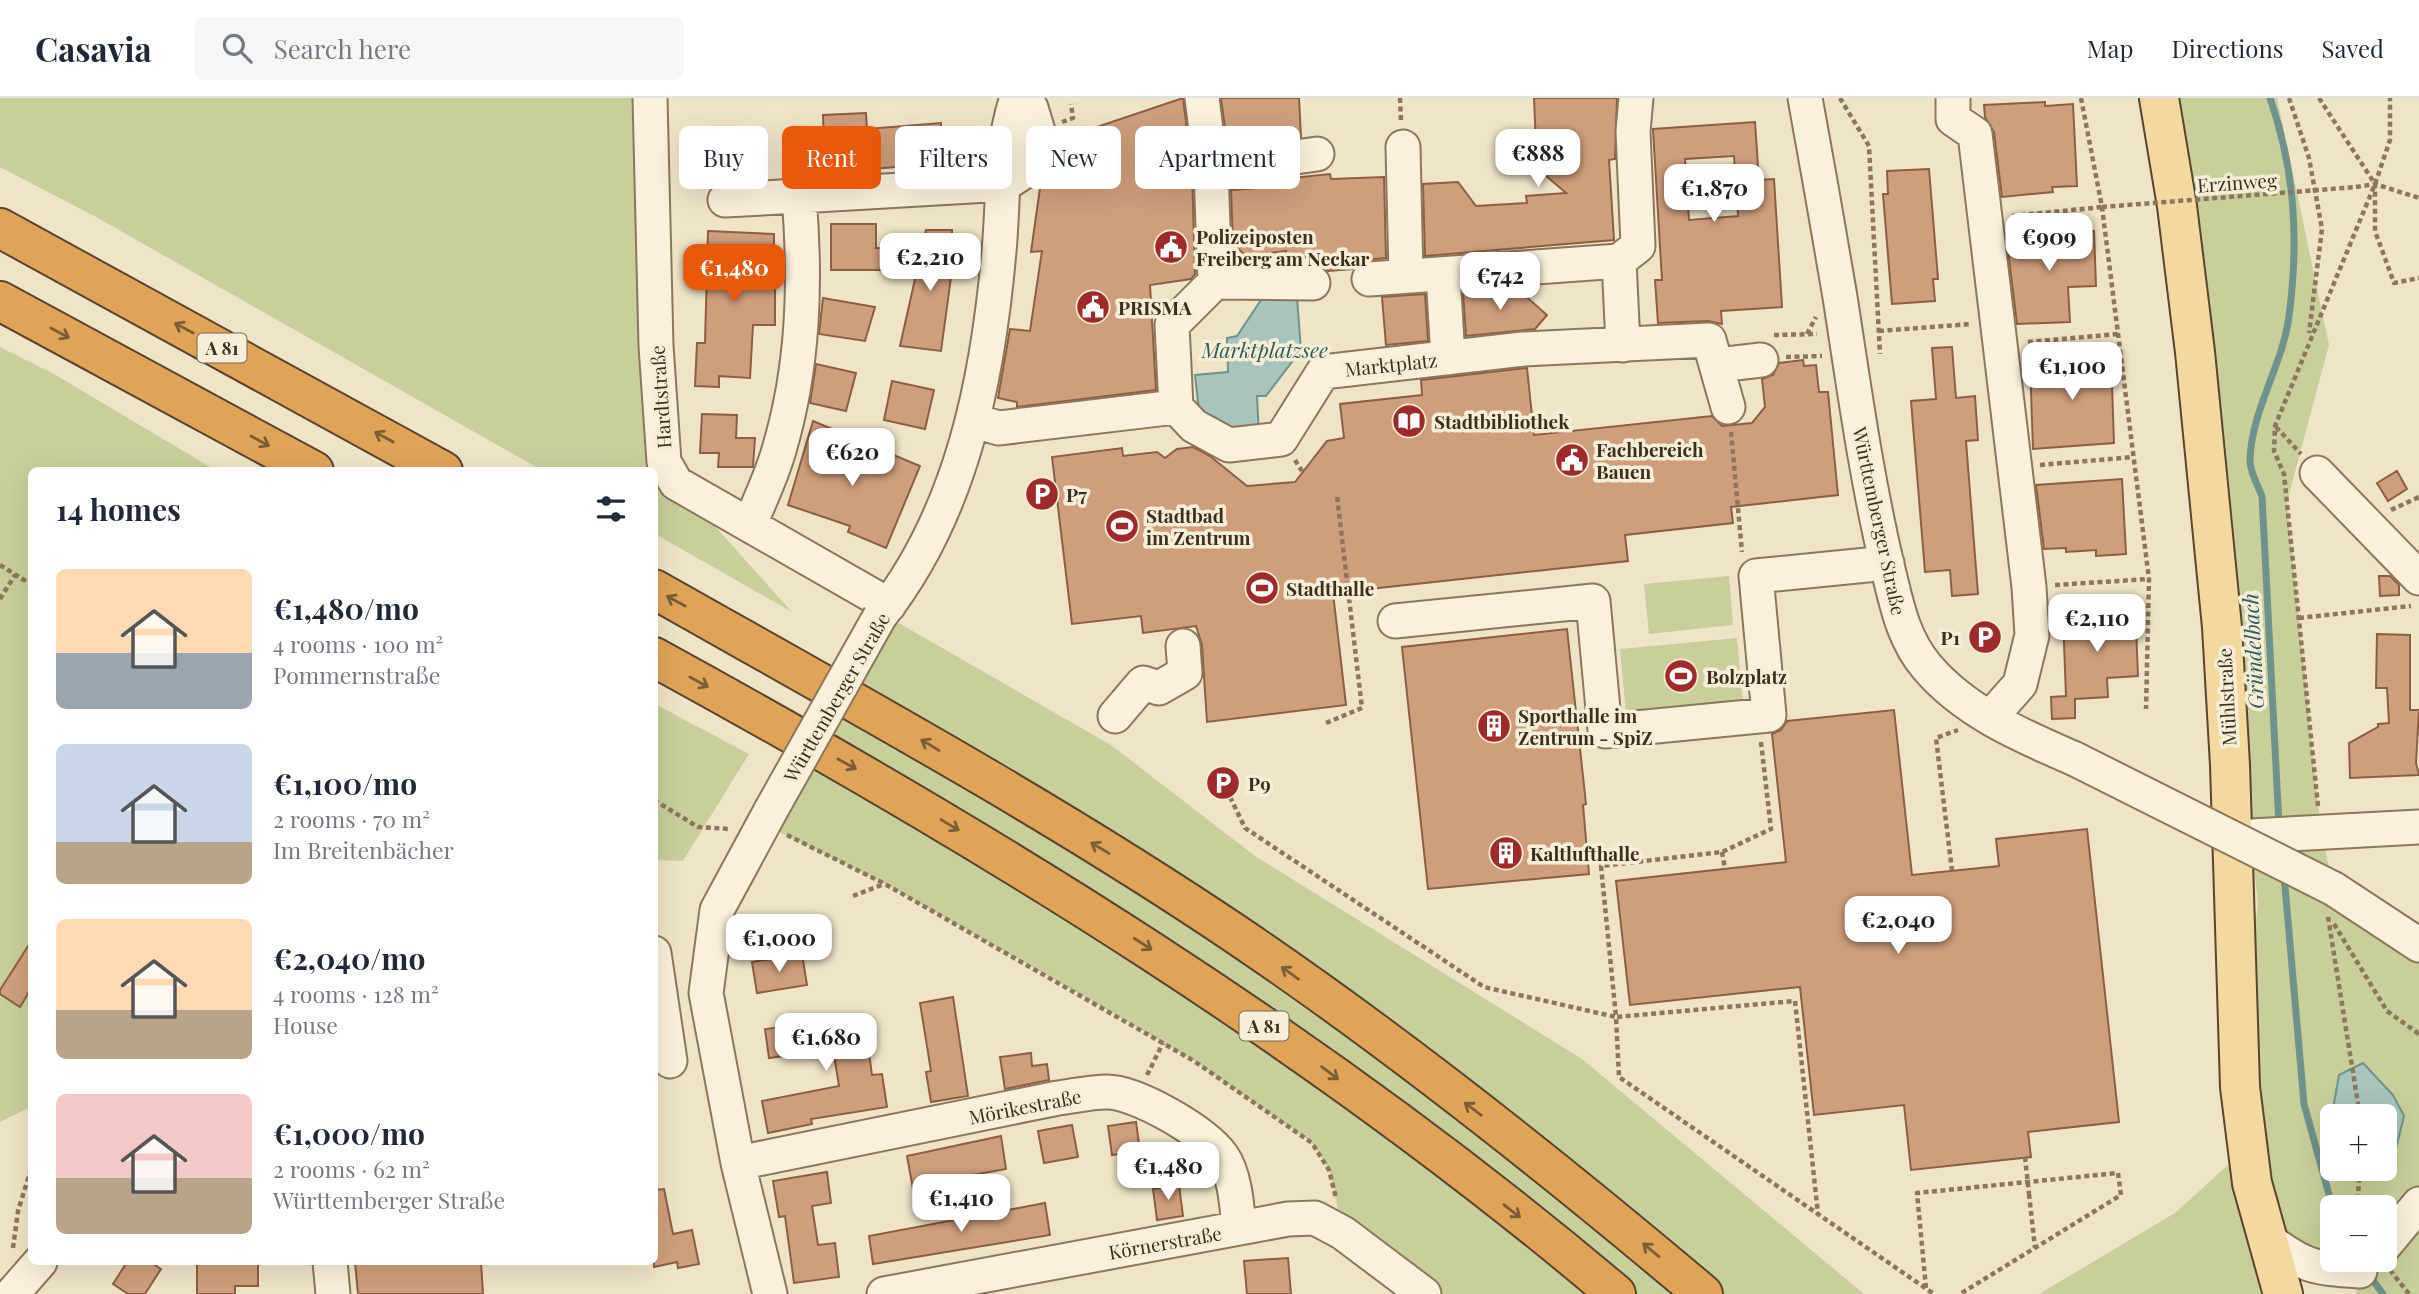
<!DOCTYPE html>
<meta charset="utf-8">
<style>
body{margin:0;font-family:"Playfair Display",serif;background:#f6f6f7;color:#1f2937;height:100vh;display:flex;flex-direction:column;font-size:26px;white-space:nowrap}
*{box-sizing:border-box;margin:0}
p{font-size:23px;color:#747a83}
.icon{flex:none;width:38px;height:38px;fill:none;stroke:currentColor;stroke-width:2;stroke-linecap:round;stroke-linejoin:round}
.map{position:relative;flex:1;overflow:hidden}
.sheet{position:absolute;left:28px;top:369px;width:630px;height:798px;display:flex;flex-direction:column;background:#fff;border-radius:10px;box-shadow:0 7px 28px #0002}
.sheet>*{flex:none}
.guide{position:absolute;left:679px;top:28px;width:665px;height:63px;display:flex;gap:14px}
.buttons{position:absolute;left:2320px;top:1006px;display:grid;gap:14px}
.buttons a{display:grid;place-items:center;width:77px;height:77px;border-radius:10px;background:#fff;box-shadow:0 7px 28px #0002;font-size:35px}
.price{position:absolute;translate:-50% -60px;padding:0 16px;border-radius:14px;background:#fff;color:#222;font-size:23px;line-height:46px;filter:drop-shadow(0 2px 4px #0008)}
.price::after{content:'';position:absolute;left:50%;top:42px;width:21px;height:16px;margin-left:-10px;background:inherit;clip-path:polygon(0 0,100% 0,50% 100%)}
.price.selected{background:#ea580c;color:#fff}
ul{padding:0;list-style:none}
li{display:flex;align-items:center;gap:21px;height:175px;padding:0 28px}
li span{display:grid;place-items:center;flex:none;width:196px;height:140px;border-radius:10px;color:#555}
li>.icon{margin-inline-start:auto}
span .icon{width:84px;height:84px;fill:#fffc;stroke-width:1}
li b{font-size:30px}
h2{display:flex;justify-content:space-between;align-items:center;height:84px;padding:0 28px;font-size:30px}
.tag{padding:0 24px;border-radius:10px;background:#fff;box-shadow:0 7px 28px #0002;font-size:24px;line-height:63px}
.tag.selected{background:#ea580c;color:#fff}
header{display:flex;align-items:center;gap:42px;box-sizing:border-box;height:98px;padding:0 35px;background:#fff;border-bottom:2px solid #e0e1e3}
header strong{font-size:33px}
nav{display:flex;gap:38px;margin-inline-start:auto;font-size:24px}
.search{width:490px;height:63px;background:#f6f6f7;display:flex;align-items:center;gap:18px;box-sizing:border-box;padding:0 24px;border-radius:10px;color:#747a83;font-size:26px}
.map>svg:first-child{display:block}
</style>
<header>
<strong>Casavia</strong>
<div class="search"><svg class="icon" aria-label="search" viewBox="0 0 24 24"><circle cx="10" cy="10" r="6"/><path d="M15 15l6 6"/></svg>Search here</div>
<nav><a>Map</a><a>Directions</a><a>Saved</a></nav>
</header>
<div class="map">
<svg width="2419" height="1196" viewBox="0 0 2419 1196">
<rect width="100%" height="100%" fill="#f0e4c8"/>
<path fill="#c9cf9b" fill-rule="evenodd" d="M0,0H650L676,385L792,514L655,436L654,373H543L96,119L0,69Z
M2159,0H2277L2329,247L2287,404L2321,734L2334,791L2419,847V1196H2356L2360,1173L2296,1163L2283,1196H2039L2175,1115L2229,1066L2251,1084L2240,989L2258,804ZM2339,977L2404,1018L2395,1055L2385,1062V1071C2372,1071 2362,1076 2348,1076L2345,1071H2333L2331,1022ZM2333,1110H2385V1162H2333Z
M0,249L54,276L217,373H32L31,1009L0,1024Z
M1729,478L1733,527L1649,536L1644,486Z
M883,516L1111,647L1255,758L1582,961L1864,1196H1424L1339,1115L1329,1072L1312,1045L1194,963L1092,903L885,786L763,726Z
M1737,540L1743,604L1626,615L1620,551Z
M655,606L749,656L683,763L655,762Z"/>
<path fill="#a9c4bc" stroke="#6f938a" stroke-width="2" d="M1297,199L1301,252L1266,298H1257L1259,337L1235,339L1199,313L1195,277L1228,274L1227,240L1237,238L1261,202Z
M2363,965L2393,997L2404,1018L2395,1055L2385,1062V1018H2333V1034L2331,1022L2339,977Z"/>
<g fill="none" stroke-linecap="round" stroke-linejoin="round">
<path stroke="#6f938a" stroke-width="7" d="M2270,0C2295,72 2299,142 2289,218C2283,267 2251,312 2250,363C2250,374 2258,388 2262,398L2279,727
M2284,777L2304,1006L2333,1111
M2369,1177L2383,1196"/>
</g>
<path fill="#cf9f7d" stroke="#8d5f41" stroke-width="2" fill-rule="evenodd" d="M1183,0L1192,73L1195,176L1191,181L1150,187L1156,292L1017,309V304L998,300L1010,231L1030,233L1042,153L1031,154L1041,83L1055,43Z
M1221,0H1299L1301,39L1227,45Z
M1534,0H1617L1615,61L1609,62L1614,142L1425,158L1423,86L1458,84L1476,108L1527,105L1526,98L1566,95L1537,70Z
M2045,4V8L2073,6L2077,88L2052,89L2053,94L2002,99L1994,34L1985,19L1984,7Z
M866,15L867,31L941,25L943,65L825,75L823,17Z
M1755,24L1759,82L1774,81L1782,209L1721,213L1722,226L1708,223L1658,225L1655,182H1662L1653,31ZM1734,58L1738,118L1689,122L1685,61Z
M721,34L722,83L683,87L681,36Z
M1929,71L1938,181H1933L1935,203L1892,206L1883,96H1888L1887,73Z
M1330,76L1331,81L1384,79L1386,160L1367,162L1353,171L1328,173L1323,169L1322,158L1286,161V153L1246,158L1233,146L1231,92L1257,90L1262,83Z
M831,126H876V150H891L885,172H831Z
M926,132H952V172L941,253L900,248Z
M708,133L774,136V172H746L745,185L775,191V227H753L750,280L719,278V289L695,288L697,245H705Z
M2081,133H2094L2096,188L2068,189L2070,224L2017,226L2006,136Z
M1521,189L1522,195L1547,217L1535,231L1466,238L1463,194Z
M1425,196L1428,243L1386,247L1382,199Z
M823,200L875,209L865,243L819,236Z
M1952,249L1956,300L1975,298L1978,342L1966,343L1978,496L1952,498L1950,472L1925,474L1911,303L1936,301L1932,250Z
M2111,258L2114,345L2033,351L2030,264Z
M1803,262L1804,268L1816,267L1819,294H1828L1838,397L1731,409L1733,425L1625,437L1628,463L1333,495L1346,607L1207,624L1202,547L1196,528L1143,535L1141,518L1072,526L1052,359L1122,350L1123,358L1157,354L1165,360L1177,351L1193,349L1210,358L1247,388L1295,384L1327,343L1344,340L1340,306L1422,297L1421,282L1527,270L1534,337L1712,318L1722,328L1752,325L1765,309L1762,281L1773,277L1779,265Z
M816,266L856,275L846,313L810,305Z
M892,283L934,292L925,331L884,322Z
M702,316L737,317L736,340H755L753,369H718L719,355H700Z
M813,323L837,333L829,358L873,373L882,352L920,368L886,450L848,434L850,428L788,407Z
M2397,373L2407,391L2388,403L2377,385Z
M2122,381L2126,456L2096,458V452L2066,454V450L2044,451L2036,387Z
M2379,478H2390L2399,487V497L2380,498Z
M2135,504L2138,578L2107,580L2108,599L2075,601V620L2052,621L2051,599L2066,598L2063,519L2079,518V512L2104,511L2103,505Z
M1567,531L1586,706L1583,707L1589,776L1428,791L1402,549Z
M2377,536L2410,537V612H2419L2416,665L2419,677L2350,680L2349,645L2378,629V626L2389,625L2387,590H2376Z
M1894,612L1912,777L1999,768L1996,741L2087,731L2119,1024L2028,1034L2031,1059L1911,1072L1904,1007L1814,1017L1800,889L1630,907L1616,783L1786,764L1772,636L1781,632L1787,623Z
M32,842V889L20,909L0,896V892Z
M802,856L807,887L757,895L752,864Z
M953,899L968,998L931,1004L926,974L931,973L920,905Z
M864,919L872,977L882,976L887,1009L811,1021L812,1026L768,1035L762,1003L839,988L833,951L769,960L765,931Z
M1031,955L1032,968L1047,966L1049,982L1005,991L1000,959Z
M1136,1024L1140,1053L1112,1057L1108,1028Z
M1072,1027L1078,1059L1044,1065L1038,1033Z
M1001,1038L1006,1071L945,1082L946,1085L913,1091L907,1058Z
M827,1074L831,1105L812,1108L818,1147L835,1145L839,1179L794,1185L785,1118L779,1119L773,1083Z
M1179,1087L1183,1118L1157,1122L1153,1091Z
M664,1091L673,1136L692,1132L699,1166L678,1170L677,1164L654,1169V1092Z
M1045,1105L1050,1137L873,1166L869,1138Z
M1288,1160L1291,1196H1247L1244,1163Z
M127,1164H150L161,1171L145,1196H128L113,1186Z
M197,1164H258V1188H235V1196H197Z
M355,1164H481L483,1196H358Z"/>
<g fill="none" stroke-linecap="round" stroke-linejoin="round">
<g stroke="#8d765c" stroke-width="37">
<path id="minor" d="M650,0L656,248L664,364L676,385L889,507
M1202,0L1211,71L1215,184
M1805,0C1817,66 1829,133 1840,199C1854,289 1866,378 1887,467C1896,503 1902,540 1927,569C1965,614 2022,638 2075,661
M1953,0V21L1975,36L2029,489L2032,537L2020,586L1990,620
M1403,49L1406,177
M1211,71L1317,56
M725,102L799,98
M1443,176L1448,260
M1369,181L1619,163
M1313,185L1215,184L1172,227L1176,309L1194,328L1229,347L1281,341L1323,274L1523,251L1709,242L1728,309
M1623,247L1619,163L1638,148L1633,33L1636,0
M1718,267L1761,262
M974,323L999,330L1176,309
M2317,375L2419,480
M750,426C760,402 772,377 779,352C804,268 806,183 799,98L1005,86L1025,73L1038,33L1031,10L1021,0
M880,518C962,415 988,281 999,153C1004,102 1000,48 1017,0
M1395,523L1593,503L1605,633L1769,617L1756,478L1887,465
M1115,618L1143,585L1159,590L1185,575L1183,548
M2232,739L2419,729
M2334,791L2419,847
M654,855L670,963
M738,1065L1058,1000C1074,998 1091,994 1107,994C1136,994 1204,1033 1222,1058C1235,1076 1237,1108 1239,1130
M2266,1140C2304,1169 2313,1170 2360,1173
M2385,1147L2419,1106
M330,1164L333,1196
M12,1196L40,1164
M770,1196L738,1065L706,895L717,812L771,712
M884,1196L1288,1121L1315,1120L1343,1135L1424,1196"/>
</g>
<g stroke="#5b4430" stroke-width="42">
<path id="major" d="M2159,0L2177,108L2195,254L2222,529L2230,667L2240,989L2252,1085L2283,1196"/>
</g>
<g stroke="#5b4430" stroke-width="42">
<path id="highway" d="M0,130L443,373
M0,203L314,373
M654,491C852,603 1052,712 1240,839C1401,948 1555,1071 1703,1196
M654,559C992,744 1321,946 1616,1196"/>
</g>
<path stroke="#8d765c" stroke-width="4.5" stroke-dasharray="5 3.5" stroke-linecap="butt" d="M1400,0L1401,23
M1840,0L1869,48L1880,256
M2081,0L2102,109L2149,481L2146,611
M2289,0L2309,60L2322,131L2309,235
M2319,0L2375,86V133L2394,185L2419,180
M1062,24L1073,20L1071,6
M2356,89L2375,86L2419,100
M2012,118L2102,109
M1879,233L1971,226
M1807,236L1816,219
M1774,237L1817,236
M2028,244L2118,236
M1786,259L1822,258
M2276,329L2301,356
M1731,334L1742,454
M1295,362L1302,373
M2040,367L2133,359
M2391,412L2419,399
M0,467L32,487
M2055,487L2149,481
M0,501L15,477
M2299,520L2411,508
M1326,625L1362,610L1337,398
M1761,644L1771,731L1722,754L1601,768L1616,919L1795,903L1818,1116
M1219,676L1245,730L1484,889L1616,919L1619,979L1934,1196
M654,702L698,729L729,731
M2318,708L2284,376L2274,353L2275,328L2375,86L2390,42V0
M787,737L885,786L1194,963L1312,1045L1329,1072L1336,1100
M1722,754L1725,771
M1952,773L1936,640L1958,632
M853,798L884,786
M2328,819L2360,1018
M2334,826L2387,913L2419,936
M1147,977L1163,945
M2029,1096L2035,1150
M2357,1110L2360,1071
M13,1150L18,1113L32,1068
M2390,1172L2409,1196
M1926,1190L1917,1095L2118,1075L2121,1097L1960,1196"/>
<use href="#minor" stroke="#faf1dc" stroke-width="33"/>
<use href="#major" stroke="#f3d9a0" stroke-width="38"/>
<use href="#highway" stroke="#e0a458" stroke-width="38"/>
<g stroke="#8d765c" stroke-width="37" stroke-linecap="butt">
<path id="minor-bridge" d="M2075,661L2334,791
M771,712L880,518"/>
</g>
<path stroke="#8d765c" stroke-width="4.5" stroke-dasharray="5 3.5" stroke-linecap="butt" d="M2102,109L2356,89
M2025,1059L2029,1096"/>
<use href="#minor-bridge" stroke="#faf1dc" stroke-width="33"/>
</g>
<defs><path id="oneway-shaft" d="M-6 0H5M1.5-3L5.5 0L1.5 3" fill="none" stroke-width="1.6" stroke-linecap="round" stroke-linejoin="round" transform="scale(1.75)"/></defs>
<g stroke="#7e5d36">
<use href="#oneway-shaft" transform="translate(184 230) rotate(-152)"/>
<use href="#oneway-shaft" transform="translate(60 235) rotate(28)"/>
<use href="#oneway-shaft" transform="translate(384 339) rotate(-151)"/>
<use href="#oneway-shaft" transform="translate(260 343) rotate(29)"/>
<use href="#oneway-shaft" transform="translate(676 503) rotate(-151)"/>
<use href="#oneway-shaft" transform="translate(699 584) rotate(29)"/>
<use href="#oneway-shaft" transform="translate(930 647) rotate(-149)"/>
<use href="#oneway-shaft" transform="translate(847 666) rotate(29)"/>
<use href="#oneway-shaft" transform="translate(950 727) rotate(31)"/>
<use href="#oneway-shaft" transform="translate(1100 750) rotate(-149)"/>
<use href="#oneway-shaft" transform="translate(1143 846) rotate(33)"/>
<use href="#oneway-shaft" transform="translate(1290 875) rotate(-144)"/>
<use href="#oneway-shaft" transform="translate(1330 975) rotate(37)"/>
<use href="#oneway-shaft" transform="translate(1473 1011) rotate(-143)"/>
<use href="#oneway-shaft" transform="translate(1512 1113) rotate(38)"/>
<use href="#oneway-shaft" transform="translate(1651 1152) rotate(-140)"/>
</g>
<defs>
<g id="civic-disc" transform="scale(1.75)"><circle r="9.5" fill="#9e2a2b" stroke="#f7eed8"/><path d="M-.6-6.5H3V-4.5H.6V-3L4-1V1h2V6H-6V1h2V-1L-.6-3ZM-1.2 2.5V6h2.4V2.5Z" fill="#fff"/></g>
<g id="library-disc" transform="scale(1.75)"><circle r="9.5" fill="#9e2a2b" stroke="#f7eed8"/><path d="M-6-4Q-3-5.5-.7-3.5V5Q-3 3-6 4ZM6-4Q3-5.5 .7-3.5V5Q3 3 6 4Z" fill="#fff"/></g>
<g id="parking-disc" transform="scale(1.75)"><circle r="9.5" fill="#9e2a2b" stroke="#f7eed8"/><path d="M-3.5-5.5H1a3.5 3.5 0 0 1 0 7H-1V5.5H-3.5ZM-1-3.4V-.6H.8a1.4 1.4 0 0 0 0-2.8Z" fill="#fff"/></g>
<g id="stadium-disc" transform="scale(1.75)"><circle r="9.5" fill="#9e2a2b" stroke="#f7eed8"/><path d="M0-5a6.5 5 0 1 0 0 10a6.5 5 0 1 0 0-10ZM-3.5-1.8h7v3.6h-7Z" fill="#fff"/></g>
<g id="building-disc" transform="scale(1.75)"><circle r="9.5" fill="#9e2a2b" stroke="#f7eed8"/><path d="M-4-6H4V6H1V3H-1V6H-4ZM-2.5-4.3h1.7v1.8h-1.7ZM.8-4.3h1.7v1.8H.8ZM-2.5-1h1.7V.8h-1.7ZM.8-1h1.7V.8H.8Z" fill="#fff"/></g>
</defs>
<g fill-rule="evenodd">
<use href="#civic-disc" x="1171" y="149"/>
<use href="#civic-disc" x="1093" y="209"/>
<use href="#library-disc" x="1409" y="323"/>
<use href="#civic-disc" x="1572" y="362"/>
<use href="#parking-disc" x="1042" y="396"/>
<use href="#stadium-disc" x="1122" y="428"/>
<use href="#stadium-disc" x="1262" y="490"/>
<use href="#parking-disc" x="1985" y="539"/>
<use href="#stadium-disc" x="1681" y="578"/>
<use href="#building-disc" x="1494" y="628"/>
<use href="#parking-disc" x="1223" y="685"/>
<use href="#building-disc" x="1506" y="755"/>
</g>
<g text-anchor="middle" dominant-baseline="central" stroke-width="7" stroke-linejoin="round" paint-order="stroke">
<g fill="#f7eed8" stroke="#756857" stroke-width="2">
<rect x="197.5" y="235.5" width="49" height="29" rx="5"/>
<rect x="1239.5" y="913.5" width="49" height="29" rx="5"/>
</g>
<g font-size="18" font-weight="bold" fill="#3d2e20">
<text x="222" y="250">A 81</text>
<text x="1264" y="928">A 81</text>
</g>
<g font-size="19" fill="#3d2e20" stroke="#f7eed8">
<text transform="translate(2237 84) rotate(-4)">Erzinweg</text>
<text transform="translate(1391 266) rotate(-6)">Marktplatz</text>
<text transform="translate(660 299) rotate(-94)">Hardtstraße</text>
<text transform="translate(1880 423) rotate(78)">Württemberger Straße</text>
<text transform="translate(836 599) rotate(-60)">Württemberger Straße</text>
<text transform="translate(2226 599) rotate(-93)">Mühlstraße</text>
<text transform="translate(1025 1008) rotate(-11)">Mörikestraße</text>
<text transform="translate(1165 1144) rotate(-10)">Körnerstraße</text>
</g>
<g font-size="19" font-weight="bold" fill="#3d2e20" stroke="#f7eed8" text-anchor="start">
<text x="1196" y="138">Polizeiposten<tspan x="1196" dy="22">Freiberg am Neckar</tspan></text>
<text x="1118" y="209">PRISMA</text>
<text x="1434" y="323">Stadtbibliothek</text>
<text x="1596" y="351">Fachbereich<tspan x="1596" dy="22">Bauen</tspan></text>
<text x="1066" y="396">P7</text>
<text x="1146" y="417">Stadtbad<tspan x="1146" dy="22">im Zentrum</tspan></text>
<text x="1286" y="490">Stadthalle</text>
<text x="1960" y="539" text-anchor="end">P1</text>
<text x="1706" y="578">Bolzplatz</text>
<text x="1518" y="617">Sporthalle im<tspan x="1518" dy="22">Zentrum - SpiZ</tspan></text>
<text x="1248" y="685">P9</text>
<text x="1530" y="755">Kaltlufthalle</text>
</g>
<g font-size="21" font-style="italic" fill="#2f5d5a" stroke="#f7eed8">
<text x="1265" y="251">Marktplatzsee</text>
<text transform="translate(2252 553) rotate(-93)">Gründelbach</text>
</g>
</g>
</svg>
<div class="buttons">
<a>+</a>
<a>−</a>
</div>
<b class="price" style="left:1538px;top:91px">€888</b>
<b class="price" style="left:1714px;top:126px">€1,870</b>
<b class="price" style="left:2049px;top:175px">€909</b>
<b class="price" style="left:930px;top:195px">€2,210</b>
<b class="price selected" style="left:734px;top:206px">€1,480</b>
<b class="price" style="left:1500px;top:214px">€742</b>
<b class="price" style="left:2072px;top:304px">€1,100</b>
<b class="price" style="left:852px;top:390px">€620</b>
<b class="price" style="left:2097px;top:556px">€2,110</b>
<b class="price" style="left:1898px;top:858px">€2,040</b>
<b class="price" style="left:779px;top:876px">€1,000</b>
<b class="price" style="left:826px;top:975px">€1,680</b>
<b class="price" style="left:1168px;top:1104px">€1,480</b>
<b class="price" style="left:961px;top:1136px">€1,410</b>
<div class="guide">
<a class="tag">Buy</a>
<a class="tag selected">Rent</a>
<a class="tag">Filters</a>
<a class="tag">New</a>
<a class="tag">Apartment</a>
</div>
<section class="sheet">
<h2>14 homes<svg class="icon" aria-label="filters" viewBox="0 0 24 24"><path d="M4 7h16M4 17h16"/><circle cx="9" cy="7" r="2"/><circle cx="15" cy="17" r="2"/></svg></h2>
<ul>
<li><span style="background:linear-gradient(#ffd9b3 60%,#9aa5b1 0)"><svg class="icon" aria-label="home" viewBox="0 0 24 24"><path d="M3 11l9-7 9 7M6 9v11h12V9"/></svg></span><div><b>€1,480/mo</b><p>4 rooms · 100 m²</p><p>Pommernstraße</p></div></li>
<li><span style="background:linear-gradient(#c9d6e8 70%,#b9a48a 0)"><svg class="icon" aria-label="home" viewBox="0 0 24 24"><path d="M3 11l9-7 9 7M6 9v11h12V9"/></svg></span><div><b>€1,100/mo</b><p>2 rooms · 70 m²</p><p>Im Breitenbächer</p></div></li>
<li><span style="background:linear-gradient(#ffd9b3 65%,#b9a48a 0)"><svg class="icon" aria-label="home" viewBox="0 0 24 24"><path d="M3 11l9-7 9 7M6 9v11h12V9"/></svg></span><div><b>€2,040/mo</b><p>4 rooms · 128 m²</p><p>House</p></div></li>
<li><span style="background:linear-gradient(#f6c9c9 60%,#b9a48a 0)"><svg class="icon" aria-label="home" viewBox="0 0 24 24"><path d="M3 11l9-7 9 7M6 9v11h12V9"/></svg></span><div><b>€1,000/mo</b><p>2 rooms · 62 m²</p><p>Württemberger Straße</p></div></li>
</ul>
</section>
</div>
